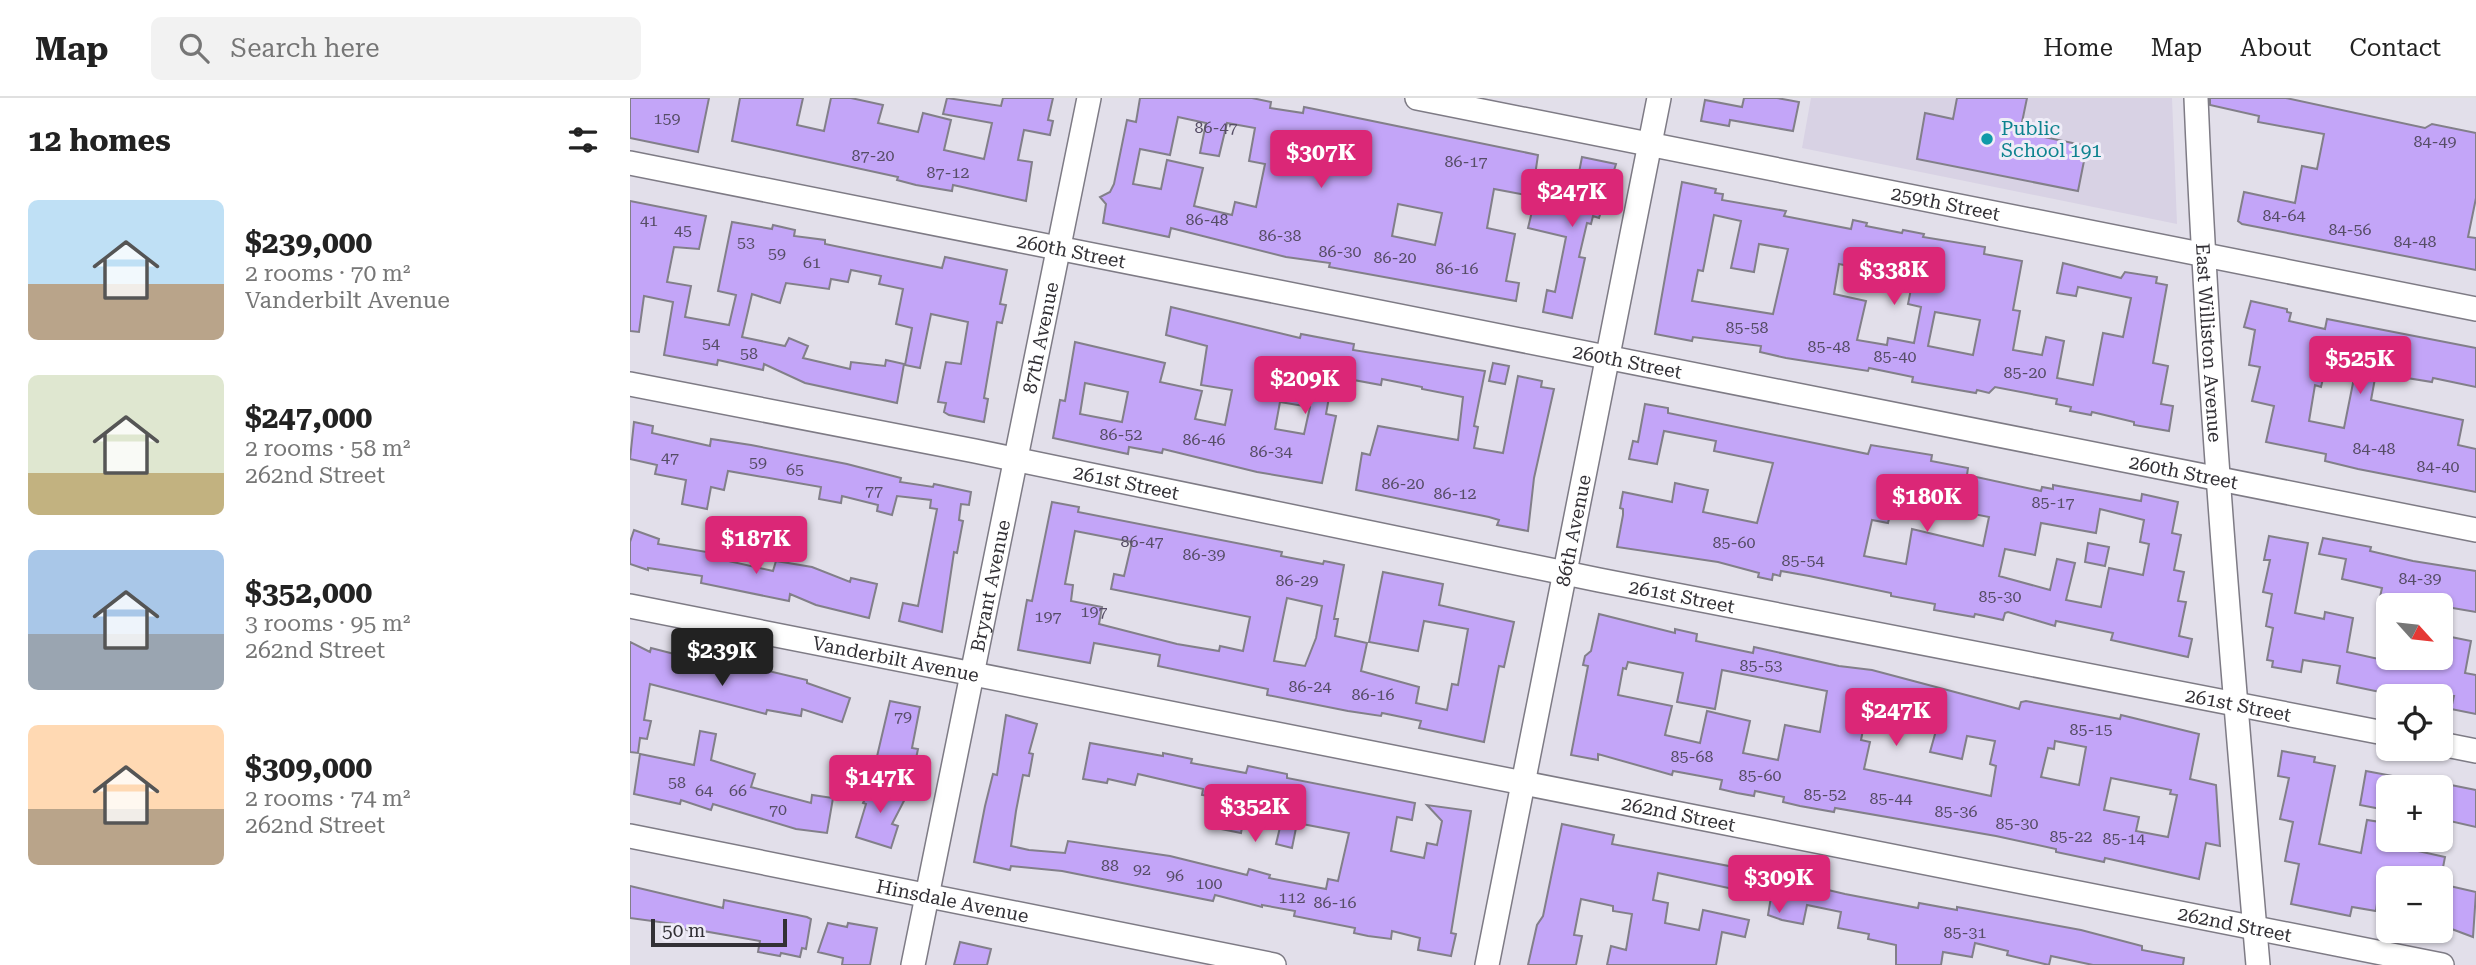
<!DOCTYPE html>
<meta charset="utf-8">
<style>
body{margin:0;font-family:"Roboto Serif",serif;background:#f2f2f2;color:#222;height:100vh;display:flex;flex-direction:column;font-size:26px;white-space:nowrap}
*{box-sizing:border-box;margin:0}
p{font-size:23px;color:#767676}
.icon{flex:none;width:38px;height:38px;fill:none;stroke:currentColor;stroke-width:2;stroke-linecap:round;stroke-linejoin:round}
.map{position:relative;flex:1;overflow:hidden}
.details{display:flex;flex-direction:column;background:#fff;width:630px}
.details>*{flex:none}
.needle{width:46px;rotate:117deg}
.tools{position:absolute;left:1746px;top:495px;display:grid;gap:14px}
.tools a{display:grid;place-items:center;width:77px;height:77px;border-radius:10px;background:#fff;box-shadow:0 2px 5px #0004;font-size:35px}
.scale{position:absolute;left:21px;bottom:18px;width:136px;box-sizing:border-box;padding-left:7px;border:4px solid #323035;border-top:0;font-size:19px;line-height:24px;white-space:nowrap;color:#323035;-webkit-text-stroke:5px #efecf7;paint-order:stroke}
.price{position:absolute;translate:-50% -60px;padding:0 16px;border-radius:7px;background:#db2777;color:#fff;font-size:23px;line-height:46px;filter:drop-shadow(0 2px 4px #0008)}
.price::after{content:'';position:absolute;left:50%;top:42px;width:21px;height:16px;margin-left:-10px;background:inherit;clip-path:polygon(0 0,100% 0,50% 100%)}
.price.current{background:#222;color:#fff}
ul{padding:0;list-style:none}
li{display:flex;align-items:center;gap:21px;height:175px;padding:0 28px}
li span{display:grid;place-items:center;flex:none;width:196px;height:140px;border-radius:10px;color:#555}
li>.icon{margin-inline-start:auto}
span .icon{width:84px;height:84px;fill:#fffc;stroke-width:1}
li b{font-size:30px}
h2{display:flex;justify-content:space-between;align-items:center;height:84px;padding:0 28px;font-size:30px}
header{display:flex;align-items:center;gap:42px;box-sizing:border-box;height:98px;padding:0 35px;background:#fff;border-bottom:2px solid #e0e0e0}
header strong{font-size:33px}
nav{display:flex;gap:38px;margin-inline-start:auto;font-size:24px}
.search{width:490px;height:63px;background:#f2f2f2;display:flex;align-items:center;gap:18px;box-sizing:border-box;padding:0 24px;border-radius:10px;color:#767676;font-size:26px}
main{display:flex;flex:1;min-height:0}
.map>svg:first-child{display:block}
</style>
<header>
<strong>Map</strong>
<div class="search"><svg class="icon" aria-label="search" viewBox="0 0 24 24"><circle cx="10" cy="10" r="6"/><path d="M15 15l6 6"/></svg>Search here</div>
<nav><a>Home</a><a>Map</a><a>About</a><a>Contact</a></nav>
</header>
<main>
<section class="details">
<h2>12 homes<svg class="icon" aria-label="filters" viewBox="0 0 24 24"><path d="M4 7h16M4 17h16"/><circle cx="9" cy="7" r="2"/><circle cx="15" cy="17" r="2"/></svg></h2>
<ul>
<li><span style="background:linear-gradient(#bfe0f5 60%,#b9a48a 0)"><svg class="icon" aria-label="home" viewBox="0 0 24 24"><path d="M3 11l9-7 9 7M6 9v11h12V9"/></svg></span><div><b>$239,000</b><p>2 rooms · 70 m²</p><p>Vanderbilt Avenue</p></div></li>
<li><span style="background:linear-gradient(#dfe7d0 70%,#c2b280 0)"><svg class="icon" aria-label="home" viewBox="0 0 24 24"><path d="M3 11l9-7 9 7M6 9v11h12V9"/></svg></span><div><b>$247,000</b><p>2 rooms · 58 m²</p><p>262nd Street</p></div></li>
<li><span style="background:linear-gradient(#a9c7e8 60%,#9aa5b1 0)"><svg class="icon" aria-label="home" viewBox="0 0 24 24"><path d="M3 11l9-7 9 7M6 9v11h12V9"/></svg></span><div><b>$352,000</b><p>3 rooms · 95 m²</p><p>262nd Street</p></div></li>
<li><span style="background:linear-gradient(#ffd9b3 60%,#b9a48a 0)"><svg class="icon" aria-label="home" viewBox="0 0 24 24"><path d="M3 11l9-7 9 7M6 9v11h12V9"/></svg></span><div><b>$309,000</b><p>2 rooms · 74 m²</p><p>262nd Street</p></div></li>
</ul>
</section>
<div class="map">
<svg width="1846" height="867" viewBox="0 0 1846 867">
<rect width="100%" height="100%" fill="#e2dfea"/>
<path fill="#d8d2e4" d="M1181,0H1542L1547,126L1172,50Z"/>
<path fill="#c3a5f8" stroke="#827f89" stroke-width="2" fill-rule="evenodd" d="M0,0H79L68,54L0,40Z
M110,0H173L167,27L194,33L201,0H221L253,7L248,25L288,34L293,15L321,22L314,52L354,61L362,25L313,16L317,0L371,8L373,0H423L418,22L423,23L420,37L394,32L388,62L402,64L396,103L323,87L322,93L286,87L267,82L268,79L102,43Z
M510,0H622L641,4L640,10L673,15L674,9L908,57L902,98L864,91L857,130L885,136L876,183L889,185L886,203L699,169L700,165L656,159L541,130L539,139L473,125L476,106L470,99L480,94L484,86L497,22L506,24ZM548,19L576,25L570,55L589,58L597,25L625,30L619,63L635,66L626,109L605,104L602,117L564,108L573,70L537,62L531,91L503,86L510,51L540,57ZM768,106L812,115L805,147L762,138Z
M1114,0H1147L1169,4L1163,33L1100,22L1099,28L1071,23L1075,2L1112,9Z
M1327,0H1397L1390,34L1457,48L1448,93L1287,61L1295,15L1323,21Z
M1580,0H1656L1795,30L1802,26L1846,35V100L1838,139L1846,140V172L1612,126L1608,123L1614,94L1665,105L1672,68L1687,71L1694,36L1628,24L1629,18L1580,7Z
M952,59L986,66L969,120L963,118L961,126L957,125L949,159L955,160L942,220L913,214L917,192L925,194L936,139L898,130L906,97L936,105L939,93L945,95Z
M1052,84L1086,91L1085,95L1093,96L1092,102L1156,113L1154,118L1221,131L1223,122L1237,125L1236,128L1272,135L1273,132L1294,136L1293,139L1355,149L1354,156L1392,163L1383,212L1390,213L1383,252L1412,257L1416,239L1434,243L1427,280L1463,287L1473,235L1493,239L1501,200L1448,189L1446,198L1427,195L1433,165L1491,180L1495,174L1527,179L1526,185L1537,187L1523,265L1538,268L1531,306L1543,308L1539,333L1504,327V324L1462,314L1461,317L1440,313L1441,309L1426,306L1427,301L1365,289L1359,295L1347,292L1346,295L1282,284L1283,279L1239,270L1238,273L1156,260L1130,254L1131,248L1063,239L1062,243L1025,236ZM1084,117L1111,123L1101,170L1124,174L1129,146L1158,151L1143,216L1062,203L1068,172L1073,173ZM1209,166L1283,181L1278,206L1291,209L1284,245L1258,240L1257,247L1227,242L1236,203L1204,196ZM1305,214L1350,222L1343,257L1298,248Z
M0,103L76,118L69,151L44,149L37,184L61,188L55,219L99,227L106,197L88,193L102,124L142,131L143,127L165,132L164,138L195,142V146L312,170L315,159L377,172L370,206L376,207L372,225L367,224L354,300L358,301L354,324L319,317L314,314L316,305L308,304L316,264L331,266L338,224L301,216L290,270L275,267L282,230L266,226L273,191L249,186L251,178L221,172L218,184L201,181L199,191L156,185L150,205L122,196L112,239L155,248L159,240L178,248L173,260L220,271L221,264L255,268L256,262L274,266L267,305L175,285L134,266L133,272L88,262L87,267L34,257L43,204L14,198L9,234L0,233Z
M1621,203L1657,211V214L1661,215L1659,223L1695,231L1697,221L1846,250V289L1803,280L1802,284L1746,275L1741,302L1833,322L1828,347L1846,351V394L1728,371L1695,363L1696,356L1636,344L1644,308L1622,303L1630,269L1619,267L1625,232L1614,229ZM1698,260L1727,265L1714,330L1679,323L1685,287L1691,289Z
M541,209L670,240L671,236L724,246L723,252L855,273L844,328L848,329L844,350L873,355L888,278L912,283L911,289L924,291L904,380L898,433L867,427L869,422L859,419L726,392L732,355L740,357L748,328L828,342L833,299L792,291V289L752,281L751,287L718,281L716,291L701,288L696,316L706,318L692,385L627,374L533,351L532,355L499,349L498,356L423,340L430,302L435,303L445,244L535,265L530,284L572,293L565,321L595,327L602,292L571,287L577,248L536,237ZM455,285L498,294L492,324L450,316ZM650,304L680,309L674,336L645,331Z
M863,265L879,268L875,286L859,283Z
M1015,306L1038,310V315L1238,356L1241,347L1302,357L1301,363L1338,370L1337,377L1411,393L1412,389L1423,391V387L1511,403L1512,396L1548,404L1542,435L1551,437L1544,472L1554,474L1548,503L1556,504L1549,538L1562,541L1558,559L1481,542L1483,535L1426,523L1425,528L1378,514L1375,515L1373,522L1345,516L1344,519L1304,512L1305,506L1261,498V495L1179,478L1151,473L1150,478L1143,476L1142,482L1128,479L1129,475L1088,464L987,449L993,417V411L990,410L993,394L1042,404L1045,385L1063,389L1078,392L1073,414L1127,425L1143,365L1084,353L1086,343L1034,333L1027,366L999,361L1003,343L1008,344ZM1268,384L1305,390L1303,408L1359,419L1353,448L1282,431L1276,466L1234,458L1242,422L1258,425ZM1470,411L1514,422L1510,444L1519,446L1513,477L1479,470L1471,509L1436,502L1445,465L1427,461L1420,492L1369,478L1375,451L1405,457L1411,425L1466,435Z
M4,324L23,328L22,335L80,348L81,341L121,347L217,366L271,380L270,384L303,389L304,386L341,394L339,407L331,406L329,422L333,423L327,455L324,454L312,534L269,523L273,505L288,508L307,411L300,410L301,402L267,398L262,417L247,413L248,407L212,398L211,405L189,401L191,389L98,373L94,392L81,389L77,411L52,406L56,382L25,376L27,367L0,361Z
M422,404L449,409L448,414L652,454L651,458L693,466L694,463L714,467L704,521H708L705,538L737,545L731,573L789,589L786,605L817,612L822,586L828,587L838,531L794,523L788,553L739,544L753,474L813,486L809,507L884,524L874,569L869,568L854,644L789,630L791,623L752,615L751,618L718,613L637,597L638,591L528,568L530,557L464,545L460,565L388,552L397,502L402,503ZM445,433L502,444L494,478L484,476L481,491L620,519L613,553L590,548L589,553L547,546L469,526L472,509L441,503L443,487L435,486ZM657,500L692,508L686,540L675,568L644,563Z
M4,432L29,441L28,446L95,457L94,462L143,473L146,463L182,469L220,484L221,480L247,486L239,520L186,507L160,496L159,503L71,485L72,478L18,470V472L0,466V444Z
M1639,438L1678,445L1665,515L1694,521L1695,514L1723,520L1717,554L1753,562L1779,560L1810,566L1816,538L1841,543L1835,575L1846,577V616L1821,611L1824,598H1769L1707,585L1710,568L1673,562L1671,574L1642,569L1643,563L1637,562L1643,530L1636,528L1642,496L1633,494L1640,462H1634Z
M1693,440L1741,449L1740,453L1783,463L1846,473V514L1811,508H1748L1752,490L1712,481L1716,461L1689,456Z
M1458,445L1479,449L1475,468L1455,464Z
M969,516L1045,535V531L1067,536L1066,543L1123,555L1124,549L1209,568L1242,572L1389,611L1391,604L1396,603L1490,621L1491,617L1569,636L1560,681L1586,687L1590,748L1576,745L1569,781L1475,760L1474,764L1426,754V751L1366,738L1205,710L1204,714L1170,708L1153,704L1154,699L1125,693L1124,698L1107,695L1090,691L1092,682L1043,673L1042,677L968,656V662L941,657L958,568L953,567L955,558L961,553ZM998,564L1053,575L1047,604L1085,611L1092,572L1197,593L1190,634L1155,627L1148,662L1113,655L1120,623L1077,613L1070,645L1035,637L1042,608L988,597L993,570L996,571ZM1238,607L1267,614L1266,621L1307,629L1300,654L1332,661L1337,638L1365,643L1360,666L1366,668L1361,698L1234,671L1240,644L1231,642ZM1425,643L1456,649L1449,687L1411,679L1418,650L1424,651ZM1481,680L1541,692L1540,696L1547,697L1538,739L1506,733L1509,719L1474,712Z
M0,544L20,554L21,550L60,560L61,557L91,562L177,582V585L220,600L212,624L172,611L171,618L137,612L136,616L20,586L14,622L21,623L17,641L10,640L8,655L0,654Z
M260,603L290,609L282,650L288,651L283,675L245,667Z
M376,617L407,626L399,655L403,656L399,678L393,677L386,713L381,748L399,752L435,755L438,743L540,758L617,777L619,771L640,777L639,780L696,791L698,781L708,783L719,735L667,725L662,750L646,746L652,721L615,714L611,735L586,730L591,700L572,697L573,691L508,676L505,687L478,681L477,685L453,681L460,645L533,658V655L562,661L561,665L616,675L618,668L657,676V680L785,705L782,722L767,719L761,753L794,760L797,745L807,747L812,723L797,707L841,713L821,835L826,836L821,858L788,852L790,840L762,833L761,841L738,838L724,835L725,830L664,818L665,813L632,807V809L585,797L583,803L432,773L381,768L380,772L344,764L355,708L363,676L367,677Z
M70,633L86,636L81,662L125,676L121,689L181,705L182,697L203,700L197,735L166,731L83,706L81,712L51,702L50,706L4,696L10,656L64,667Z
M1652,653L1685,659L1684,664L1705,668L1689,746L1731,755L1737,722L1756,725L1759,742H1772L1770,749L1815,759L1811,780H1759L1754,807L1747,805L1746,813L1722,809L1720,818L1661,806L1669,766L1655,763L1663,724L1650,721L1659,680L1648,678Z
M1736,673L1784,682L1783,690H1755L1751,711L1730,707Z
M244,683L276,699L262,726L268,728L261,750L226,739L236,706L233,705Z
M1811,685L1846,692V729L1811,721Z
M932,726L984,737L982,746L1014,752L1131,774L1133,767L1152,771L1151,777L1182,783L1181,788L1215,796L1288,810L1289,805L1327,812V809L1451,832L1512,848V852L1554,860L1553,867H1463L1421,858L1419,867L1377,857L1378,853L1345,845L1342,859L1313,854L1311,867H1266V847L1238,841L1239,836L1208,830L1211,814L1177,807L1173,826L1152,822L1138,817L1141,799L1028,775L1023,802L1038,805L1035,825L1069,832L1073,812L1119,822L1115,839L1092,834L1086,867H977L981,848L996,852L1002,816L983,813V808L951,801L944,837L952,838L946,867H898L907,827L913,818Z
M1811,786L1846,794L1843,839L1811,827Z
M0,788L93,810L94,802L177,819L181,821L176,851L172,850L170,859L151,855L150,858L128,854L130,843L73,833L72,837L51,830L52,827L0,820Z
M198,825L217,829L218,825L247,830L240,867H212L213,860L188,854Z
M330,844L361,851L357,867H324Z"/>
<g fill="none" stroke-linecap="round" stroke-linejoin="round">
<g stroke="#7e7b85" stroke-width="26">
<g id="minor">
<path id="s1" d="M787,0L1846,211"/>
<path id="s2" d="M1566,0C1578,289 1603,578 1628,867"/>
<path id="s3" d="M0,65L1846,432"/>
<path id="s4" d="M0,286L345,353L969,482L1759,636"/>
<path id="s5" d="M0,508L1812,867"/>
<path d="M1811,646L1846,653"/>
<path id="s6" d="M0,738L644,867"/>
<path id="s7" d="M283,867L459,0"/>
<path id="s8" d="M857,867L1029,0"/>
</g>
</g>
<use href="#minor" stroke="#fff" stroke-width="23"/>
</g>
<circle fill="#0f9aa8" stroke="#efecf7" stroke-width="2.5" cx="1357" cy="41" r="7"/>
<g text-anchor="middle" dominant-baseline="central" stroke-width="6" stroke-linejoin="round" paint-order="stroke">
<g font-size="16" fill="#564d66">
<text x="37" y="20">159</text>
<text x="586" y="29">86-47</text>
<text x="1805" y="43">84-49</text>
<text x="243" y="57">87-20</text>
<text x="836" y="63">86-17</text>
<text x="318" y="74">87-12</text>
<text x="1654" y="117">84-64</text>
<text x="577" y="121">86-48</text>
<text x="19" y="122">41</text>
<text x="1720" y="131">84-56</text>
<text x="53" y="132">45</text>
<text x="650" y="137">86-38</text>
<text x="1785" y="143">84-48</text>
<text x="116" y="144">53</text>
<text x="710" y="153">86-30</text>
<text x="147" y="155">59</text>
<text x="765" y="159">86-20</text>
<text x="182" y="164">61</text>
<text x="827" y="170">86-16</text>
<text x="1117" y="229">85-58</text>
<text x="81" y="245">54</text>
<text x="1199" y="248">85-48</text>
<text x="119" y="255">58</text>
<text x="1265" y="258">85-40</text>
<text x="1395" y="274">85-20</text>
<text x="491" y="336">86-52</text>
<text x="574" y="341">86-46</text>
<text x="1744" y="350">84-48</text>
<text x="641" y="353">86-34</text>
<text x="40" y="359">47</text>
<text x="128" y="364">59</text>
<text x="1808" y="368">84-40</text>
<text x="165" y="371">65</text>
<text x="773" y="385">86-20</text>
<text x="244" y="392">77</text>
<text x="825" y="395">86-12</text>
<text x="1423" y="404">85-17</text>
<text x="512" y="443">86-47</text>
<text x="1104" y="444">85-60</text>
<text x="574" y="456">86-39</text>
<text x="1173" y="462">85-54</text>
<text x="1790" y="480">84-39</text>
<text x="667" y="482">86-29</text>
<text x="1370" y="498">85-30</text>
<text x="464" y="513">197</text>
<text x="418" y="518">197</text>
<text x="1131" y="567">85-53</text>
<text x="680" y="588">86-24</text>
<text x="743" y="596">86-16</text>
<text x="273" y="618">79</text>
<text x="1461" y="631">85-15</text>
<text x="1062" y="658">85-68</text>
<text x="1130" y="677">85-60</text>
<text x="47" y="684">58</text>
<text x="74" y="692">64</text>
<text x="108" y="692">66</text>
<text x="1195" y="696">85-52</text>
<text x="1261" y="700">85-44</text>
<text x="148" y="711">70</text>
<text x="1326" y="713">85-36</text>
<text x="1387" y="725">85-30</text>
<text x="1441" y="738">85-22</text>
<text x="1494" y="740">85-14</text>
<text x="480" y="767">88</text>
<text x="512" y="771">92</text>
<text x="545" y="777">96</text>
<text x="579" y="785">100</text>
<text x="662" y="799">112</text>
<text x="705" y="804">86-16</text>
<text x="1335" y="834">85-31</text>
</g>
<g font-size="19" fill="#0d838f" stroke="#efecf7" text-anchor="start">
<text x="1371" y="30">Public<tspan x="1371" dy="22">School 191</tspan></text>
</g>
<g font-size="19" fill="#323035" stroke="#efecf7">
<text stroke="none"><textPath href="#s1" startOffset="539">259th Street</textPath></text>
<text stroke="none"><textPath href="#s3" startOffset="450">260th Street</textPath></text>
<text stroke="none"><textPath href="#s7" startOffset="640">87th Avenue</textPath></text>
<text stroke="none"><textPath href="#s2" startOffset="245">East Williston Avenue</textPath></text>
<text stroke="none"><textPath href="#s3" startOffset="1017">260th Street</textPath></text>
<text stroke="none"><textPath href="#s3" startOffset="1584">260th Street</textPath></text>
<text stroke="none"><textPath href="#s4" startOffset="506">261st Street</textPath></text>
<text stroke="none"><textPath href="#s8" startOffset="443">86th Avenue</textPath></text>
<text stroke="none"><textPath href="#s7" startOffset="387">Bryant Avenue</textPath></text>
<text stroke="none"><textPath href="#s4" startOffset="1073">261st Street</textPath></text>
<text stroke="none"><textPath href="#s5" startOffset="271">Vanderbilt Avenue</textPath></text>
<text stroke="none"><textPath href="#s4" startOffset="1640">261st Street</textPath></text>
<text stroke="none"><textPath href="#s5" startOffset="1069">262nd Street</textPath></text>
<text stroke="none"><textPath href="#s6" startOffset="329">Hinsdale Avenue</textPath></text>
<text stroke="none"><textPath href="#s5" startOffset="1636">262nd Street</textPath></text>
</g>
</g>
</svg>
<div class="tools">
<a><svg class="needle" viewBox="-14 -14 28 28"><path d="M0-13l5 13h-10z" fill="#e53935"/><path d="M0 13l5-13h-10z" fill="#767676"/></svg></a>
<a><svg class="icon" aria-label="locate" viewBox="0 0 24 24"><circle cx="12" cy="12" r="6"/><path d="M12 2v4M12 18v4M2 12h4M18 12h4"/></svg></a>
<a>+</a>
<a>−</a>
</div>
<div class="scale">50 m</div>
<b class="price" style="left:691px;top:92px">$307K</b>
<b class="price" style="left:942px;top:131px">$247K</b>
<b class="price" style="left:1264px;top:209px">$338K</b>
<b class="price" style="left:1730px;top:298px">$525K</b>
<b class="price" style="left:675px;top:318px">$209K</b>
<b class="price" style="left:1297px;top:436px">$180K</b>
<b class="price" style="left:126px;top:478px">$187K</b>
<b class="price current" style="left:92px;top:590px">$239K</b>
<b class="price" style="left:1266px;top:650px">$247K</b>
<b class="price" style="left:250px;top:717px">$147K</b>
<b class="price" style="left:625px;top:746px">$352K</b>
<b class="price" style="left:1149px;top:817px">$309K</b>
</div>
</main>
